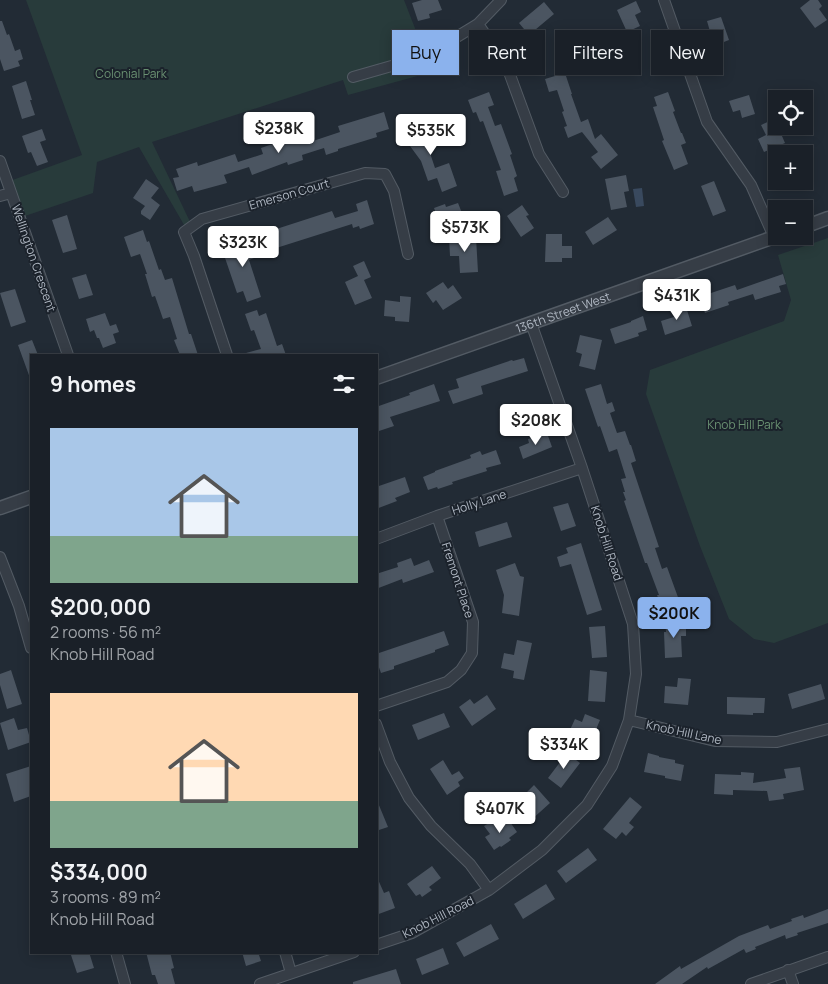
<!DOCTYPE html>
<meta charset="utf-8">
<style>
body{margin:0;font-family:Manrope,sans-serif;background:#272d34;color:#f1f3f6;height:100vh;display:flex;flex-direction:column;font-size:19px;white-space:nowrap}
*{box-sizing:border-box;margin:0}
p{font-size:16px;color:#9fa3a8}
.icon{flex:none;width:28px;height:28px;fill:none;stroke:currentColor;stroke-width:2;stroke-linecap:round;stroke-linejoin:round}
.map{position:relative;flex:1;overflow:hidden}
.details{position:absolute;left:30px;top:354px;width:348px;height:600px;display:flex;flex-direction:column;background:#1a2028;border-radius:0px;box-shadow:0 2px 12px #0003,0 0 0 1px #383e45}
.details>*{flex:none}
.top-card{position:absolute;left:392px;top:30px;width:360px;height:45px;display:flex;gap:10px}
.tools{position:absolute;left:768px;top:90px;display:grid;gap:10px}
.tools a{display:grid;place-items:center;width:45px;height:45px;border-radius:0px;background:#1a2028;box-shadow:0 2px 12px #0003,0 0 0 1px #383e45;font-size:25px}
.price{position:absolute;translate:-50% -42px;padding:0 11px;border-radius:5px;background:#fff;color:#222;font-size:16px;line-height:32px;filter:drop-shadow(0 1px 2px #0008)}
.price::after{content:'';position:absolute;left:50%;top:30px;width:15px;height:11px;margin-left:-8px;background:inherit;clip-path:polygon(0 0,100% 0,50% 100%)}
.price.active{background:#8bb2ed;color:#111}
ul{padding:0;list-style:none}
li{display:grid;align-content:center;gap:10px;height:265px;padding:0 20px}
li span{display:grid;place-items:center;height:155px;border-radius:0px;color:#555}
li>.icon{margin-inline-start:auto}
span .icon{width:90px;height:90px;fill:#fffc;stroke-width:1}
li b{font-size:21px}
h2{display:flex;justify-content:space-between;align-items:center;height:60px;padding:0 20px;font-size:21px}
.chip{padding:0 18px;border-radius:0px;background:#1a2028;box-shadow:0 2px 12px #0003,0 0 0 1px #383e45;font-size:18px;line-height:45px}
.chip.active{background:#8bb2ed;color:#111}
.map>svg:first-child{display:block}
</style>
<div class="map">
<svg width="828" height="984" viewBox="0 0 828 984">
<rect width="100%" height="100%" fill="#222b35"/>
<path fill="#283b3b" d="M26,0H404L432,72L348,95L343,80L152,142L192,226L187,230L139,147L97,162L93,193L19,218L7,182L82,155Z
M828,238V623L774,643L754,639L729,619L700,546L646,394L650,370L784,321L791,300L778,255Z"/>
<path fill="#39495e" d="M642,188L644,206L636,207L633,189Z"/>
<path fill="#4b5561" d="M422,0H438L442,10L429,14L430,18L418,21L412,3Z
M810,0H818L822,6L819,9L827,20L815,28L800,8Z
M636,1L641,12L635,15L640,26L627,32L617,10Z
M544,2L554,14L529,35L519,23Z
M721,17L729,40L711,47L708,36L711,35L707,21Z
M0,21H2L7,35L9,34L15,51L20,49L23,59L18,61L20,66L4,71L0,59Z
M565,73L572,94H571L581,122L588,119L595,139L601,134L618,155L601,169L591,157L598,152L582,132L568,138L564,127L567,126L562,112L564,111L557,90L549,92L545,79Z
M26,81L32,100H30L35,115L22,119L12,86Z
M489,92L494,105L488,107L495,126L501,124L512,154L510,155L517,176L514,178L518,191L504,196L496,171L501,170L483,121L480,122L476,112L473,113L468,100Z
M668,92L675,111L673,112L681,133H682L686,143L681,145L688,164L674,170L662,141L664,140L653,107L657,106L654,97Z
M749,95L755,114L742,118L740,110L733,112L729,101Z
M384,112L389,129L376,133L377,137L338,149V151L326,155L324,148L302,155L303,160L288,165L287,162L252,175L249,167L224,175L227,183L194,192L192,186L177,191L173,178L179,177L176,169L197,162L198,166L235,154L238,162L263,154L261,148L284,140V138L303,132L304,139L312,136L313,141L340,132L338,126Z
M427,117L437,130L433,133L437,138L427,146L431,152L430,153L435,168L449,163L457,186L442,192L437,178L428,181L421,161L410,146L419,139L411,129Z
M772,120L777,130L779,129L785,143L764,152L758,139L766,135L761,125Z
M42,129L46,140L40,142L48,162L37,166L31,152L28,153L22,136Z
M626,175L629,191L624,192L627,207L611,210L605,179Z
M146,179L159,188L151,198L160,205L150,220L141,214V211L145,206L133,198Z
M714,181L726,211L713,216L701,186Z
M367,200L374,224L360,229L359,226L353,228L352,224L270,250L264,233L332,211L335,218L358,211L356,204Z
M458,203L466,223L446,230L441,218L438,219L434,208L445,204L446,207Z
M522,205L529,215L526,216L534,228L521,237L507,216Z
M67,215L77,249L63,253L52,220Z
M608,217L617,230L593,245L585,232Z
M143,230L147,242L149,241L159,270L161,269L165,280L172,278L189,334H191L198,355H180L174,340L177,339L170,317L163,319L155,296L152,297L145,274H147L140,254L131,257L124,237Z
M241,232L243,237L246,236L254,258L249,260L261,297L247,302L243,291L237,293L224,255L234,252L232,247L237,246L233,235Z
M546,234H562V246H572V258H562V262H545Z
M476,237L478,272L460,273L459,256H450L449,238Z
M364,261L371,277L364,280L372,298L355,305L345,282L358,276L353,266Z
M86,274L93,295L79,299L72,278Z
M783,274L786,284L779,286L781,292L755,300L753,294L728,302L729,305L705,313L699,297L735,285L737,290Z
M443,282L448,289L453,285L462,298L443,310L436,300L433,303L426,293Z
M15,289L26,322L11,327L0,293Z
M400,296L411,297L409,322L395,321V317L384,316L385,300L400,302Z
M684,306L686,311L687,310L692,326L665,335L661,321L674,317L672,310Z
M257,310L259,316L266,313L277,346L282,344L286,355H246V353L261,349L254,330L251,331L245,314Z
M105,313L110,326L116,324L119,332L113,334L116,343L103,348L99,338H97L94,330L90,332L86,319Z
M643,316L647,330L638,333L639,336L615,344L610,329L631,322V321Z
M580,335L602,340L595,370L579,366L582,354L576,352Z
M32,340L38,355H31V377L30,378L18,345Z
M524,358L528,371L481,386L483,394L453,404L448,391L459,388L456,379L512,360L513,361Z
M434,384L440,401L390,417L394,426L376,432V407L410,395L409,393Z
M601,384L607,404L612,402L615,411L610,413L617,433L625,431L630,445H631L636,461L631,463L659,547L655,548L662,569L667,567L679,600L661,606L657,595H659L647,563H645L624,501L626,500L623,492H625L621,479L626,478L617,449L609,452L600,426L598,427L585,389Z
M547,433L552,447L523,459L519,447L529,443L528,439Z
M496,450L501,464L486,468L487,471L452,482L453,484L438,489L437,487L428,490L423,477L435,472V471L471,458L470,455L480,451L482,455Z
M405,477L410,492L395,498L397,501L376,509V487Z
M568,503L576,526L561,531L553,507Z
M507,522L512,537L479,547L475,532Z
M581,543L602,610L587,615L571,564L560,567L557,557L568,553L566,548Z
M411,558L414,566L429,560L434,572L403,583L402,579L376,589V574L398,567L397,563Z
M515,563L520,576L524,577L519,616L502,613L504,595L496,570Z
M680,620V628L686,627V636H681L682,657L665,658L664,632H666L665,621Z
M605,626L607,657L592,658L589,627Z
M444,631L449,645L435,650V652L394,666V669L381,673L376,659V654Z
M517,640L532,643L524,680L513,678L514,671L501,668L504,653L514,655Z
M11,670L22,704L7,709L0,685V674Z
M590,670L607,672L605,702L588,701Z
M678,678L691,679L688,705L664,703L665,686L677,687Z
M821,684L825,699L792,709L788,694Z
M487,695L496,709L472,726L459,707L470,699L474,704Z
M727,697L765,698L764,713H753V715L727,714Z
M444,713L450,727L418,740L412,725Z
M585,714L600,720L589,746L574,740L577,735L569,732L575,719L582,722Z
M14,718L18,730L27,728L31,742L8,750L0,723Z
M567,753L580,763L561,788L548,778Z
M648,753L659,756V757L675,760V763L684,765L681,781L665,778V776L644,772Z
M443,760L452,775L459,771L464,778L458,782L460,786L447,795L430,769Z
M31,766V796L14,802L6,774Z
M800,767L804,790L783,794L784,799L769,801L767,791L733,790V795L714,794L715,774L741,775V772L754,773L753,783L786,778L784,769Z
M534,785L550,803L530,821L519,809L527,801L523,796Z
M630,797L642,807L629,823L634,827L626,836L622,832L616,839L603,829Z
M376,798L388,827L376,831Z
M508,819L517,832L509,838L511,840L501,847L500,846L494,850L485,837L490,834L484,826L492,821L496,827Z
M588,848L597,860L566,883L557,871Z
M432,866L441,878L429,887L432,890L422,897L420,894L416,896L407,884Z
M376,875L384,893L389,891L395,908L376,915Z
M546,884L555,899L523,919L514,904Z
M828,909V923L797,933L798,935L786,939L785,935L755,947L756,949L746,953L744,949L708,969L707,967L682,984H655L680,966L681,969L739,936L768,925L770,929L792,921L791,919L803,915L804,918Z
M491,924L499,939L464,957L456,943Z
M443,948L449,964L422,975L416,959Z
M70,952H89L94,968L77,973Z
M146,952H170L174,968L171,969L175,984H158L155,975H152Z
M242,952H258L261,961L246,966Z
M396,969L401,984H353V982Z"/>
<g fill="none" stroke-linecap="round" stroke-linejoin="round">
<g stroke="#535b64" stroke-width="12">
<path id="minor" d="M664,0L707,122L751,185L774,237
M478,24L506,64L539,154L563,192
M353,77L402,63L423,50L455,38L478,24L501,0
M0,161L68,355
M0,196L11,193
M227,355L194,256L184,232L202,219L365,173L385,174L394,191L408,254
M376,539L437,516L582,468
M0,557L19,606L31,648
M376,706L447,682L461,670L472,653L473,622L437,516
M629,720L715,741L777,742L828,729
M376,724L390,762L409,798L431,826L470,864L489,890
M376,945L412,933L489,890L542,850L587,805L612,766L629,720L636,674L633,624L582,468L531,323
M116,952L125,984
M285,952L291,973
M788,970L793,984
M260,984L354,952
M751,984L828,957"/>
</g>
<g stroke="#535b64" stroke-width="15">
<g id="tertiary">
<path d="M804,227L828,218"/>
<path id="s1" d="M376,378L777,236"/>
<path d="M0,508L31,497"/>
</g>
</g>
<use href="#minor" stroke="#363d46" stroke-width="10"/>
<use href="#tertiary" stroke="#363d46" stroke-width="12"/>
</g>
<g text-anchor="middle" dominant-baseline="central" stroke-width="4" stroke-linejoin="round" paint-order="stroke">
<g font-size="12" fill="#6a9172" stroke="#1b222b">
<text x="131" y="73">Colonial Park</text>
<text x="744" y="424">Knob Hill Park</text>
</g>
<g font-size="12" fill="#b0b8c3" stroke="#1b222b">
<text transform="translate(289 194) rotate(-16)">Emerson Court</text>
<text transform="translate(34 258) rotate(71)">Wellington Crescent</text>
<text stroke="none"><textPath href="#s1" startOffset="198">136th Street West</textPath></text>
<text transform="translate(479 502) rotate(-18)">Holly Lane</text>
<text transform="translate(607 543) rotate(72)">Knob Hill Road</text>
<text transform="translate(458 580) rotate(72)">Fremont Place</text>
<text transform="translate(684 732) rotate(12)">Knob Hill Lane</text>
<text transform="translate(438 917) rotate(-27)">Knob Hill Road</text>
</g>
</g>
</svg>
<div class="tools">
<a><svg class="icon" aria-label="locate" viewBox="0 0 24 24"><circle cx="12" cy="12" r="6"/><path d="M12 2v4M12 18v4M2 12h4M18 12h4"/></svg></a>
<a>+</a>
<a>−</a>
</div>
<b class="price" style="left:279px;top:154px">$238K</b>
<b class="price" style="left:431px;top:156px">$535K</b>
<b class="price" style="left:465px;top:253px">$573K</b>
<b class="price" style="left:243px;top:268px">$323K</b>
<b class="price" style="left:677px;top:321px">$431K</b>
<b class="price" style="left:536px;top:446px">$208K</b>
<b class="price active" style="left:674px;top:639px">$200K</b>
<b class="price" style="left:564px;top:770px">$334K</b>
<b class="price" style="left:500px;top:834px">$407K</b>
<div class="top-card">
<a class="chip active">Buy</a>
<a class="chip">Rent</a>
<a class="chip">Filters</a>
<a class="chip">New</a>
</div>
<section class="details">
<h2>9 homes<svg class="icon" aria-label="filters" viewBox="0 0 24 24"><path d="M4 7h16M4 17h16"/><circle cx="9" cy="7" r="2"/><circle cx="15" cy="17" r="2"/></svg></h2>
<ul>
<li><span style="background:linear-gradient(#a9c7e8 70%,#7fa58c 0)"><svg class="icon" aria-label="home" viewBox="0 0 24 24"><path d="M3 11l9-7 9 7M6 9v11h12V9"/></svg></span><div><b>$200,000</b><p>2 rooms · 56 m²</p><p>Knob Hill Road</p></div></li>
<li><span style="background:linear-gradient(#ffd9b3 70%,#7fa58c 0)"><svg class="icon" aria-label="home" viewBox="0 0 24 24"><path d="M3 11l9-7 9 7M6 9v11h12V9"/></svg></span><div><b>$334,000</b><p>3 rooms · 89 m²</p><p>Knob Hill Road</p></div></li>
</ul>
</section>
</div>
